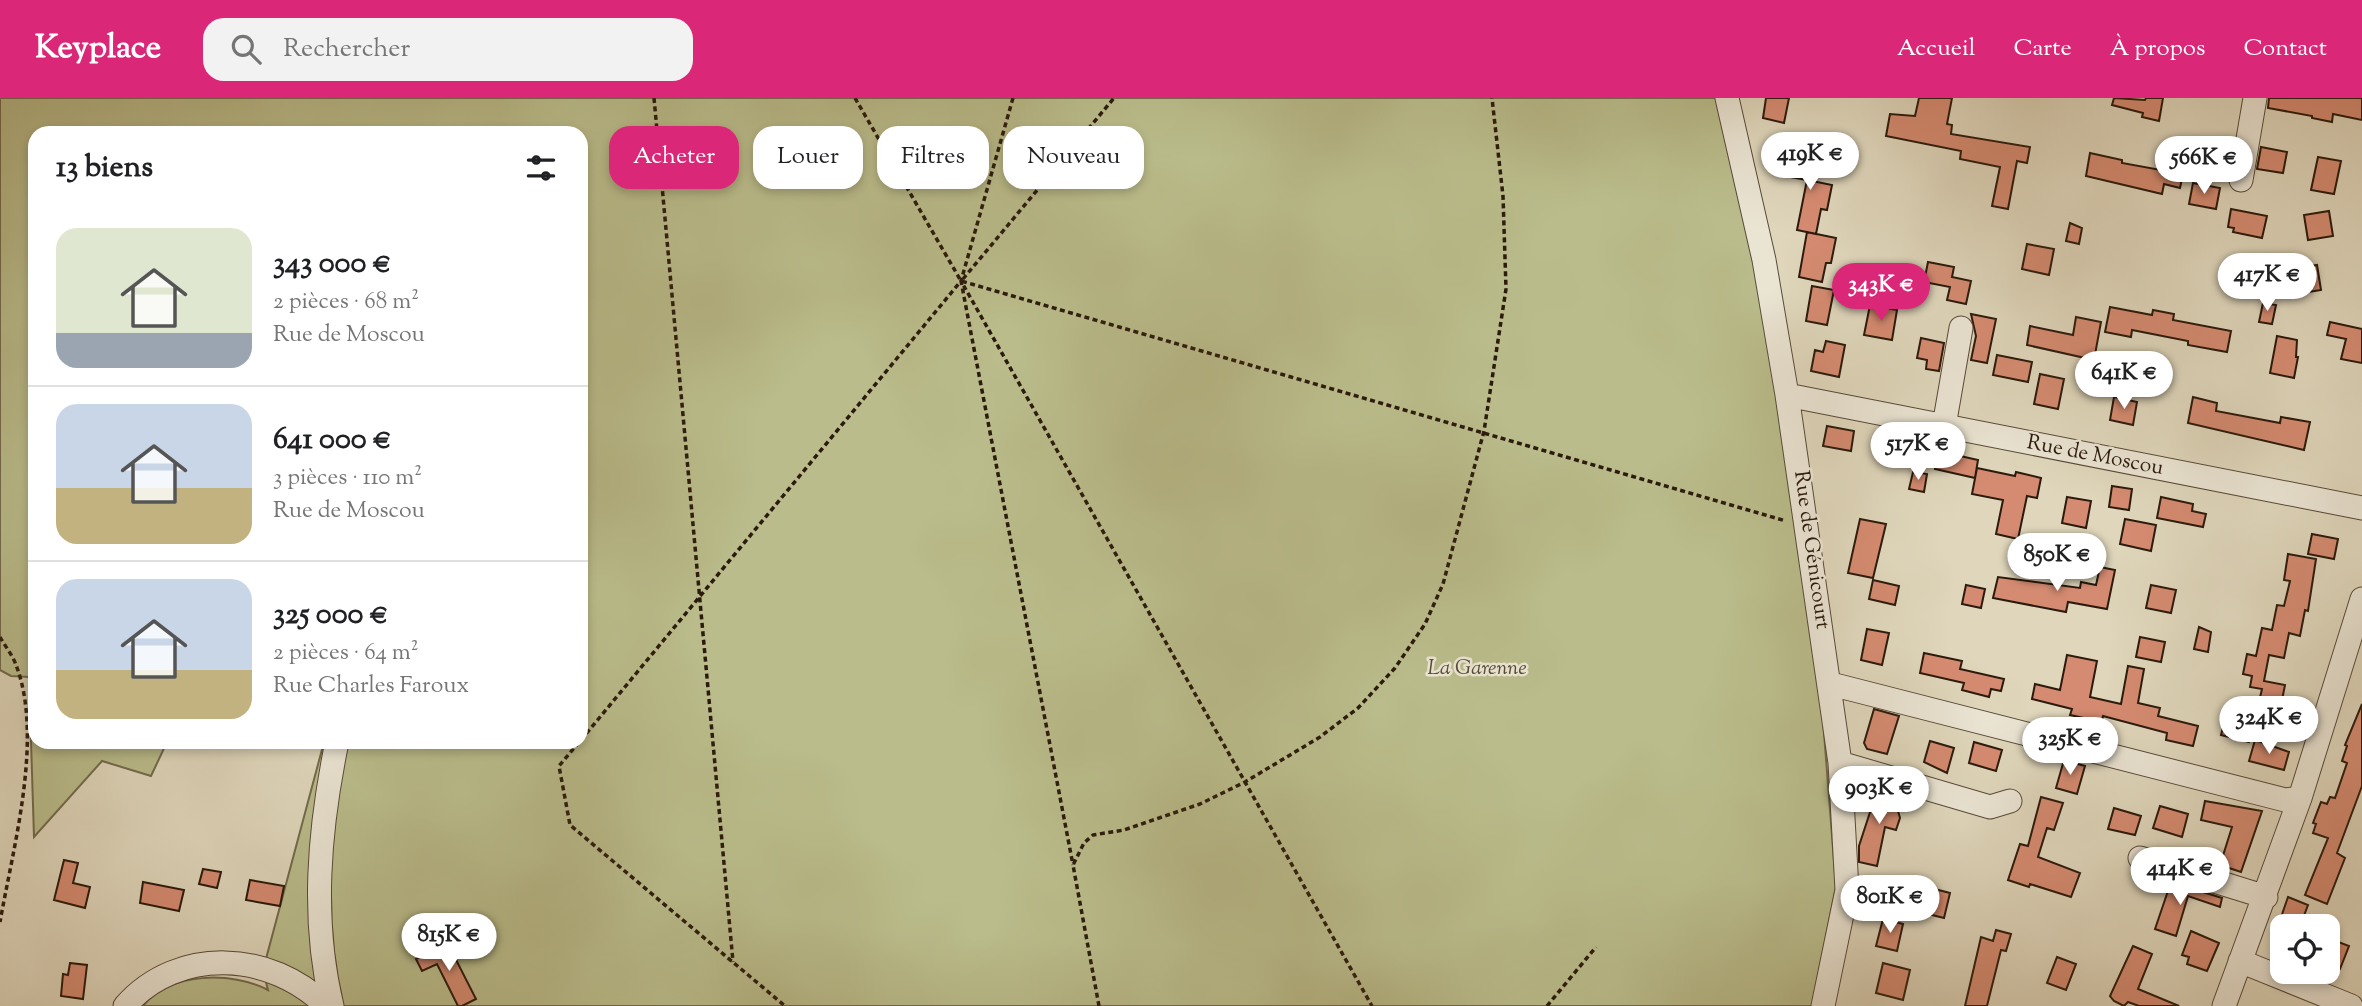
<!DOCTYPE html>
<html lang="fr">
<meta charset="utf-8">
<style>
body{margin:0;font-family:"Sorts Mill Goudy",serif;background:#f2f2f2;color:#202124;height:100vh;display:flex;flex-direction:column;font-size:26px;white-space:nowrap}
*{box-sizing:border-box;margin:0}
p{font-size:23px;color:#757577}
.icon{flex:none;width:38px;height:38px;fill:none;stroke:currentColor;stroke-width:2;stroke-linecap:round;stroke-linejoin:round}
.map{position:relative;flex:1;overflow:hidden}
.drawer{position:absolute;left:28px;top:28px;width:560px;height:623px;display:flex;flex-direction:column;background:#fff;border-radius:21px;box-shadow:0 4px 10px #0003}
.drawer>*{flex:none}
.banner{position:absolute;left:609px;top:28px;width:665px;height:63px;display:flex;gap:14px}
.buttons{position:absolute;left:2270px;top:816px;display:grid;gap:14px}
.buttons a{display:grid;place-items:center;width:70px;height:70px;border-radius:14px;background:#fff;box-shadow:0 4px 10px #0003;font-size:35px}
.price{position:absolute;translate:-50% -60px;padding:0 16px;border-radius:24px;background:#fff;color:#222;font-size:23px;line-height:46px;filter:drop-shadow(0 2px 4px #0008)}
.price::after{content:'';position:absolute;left:50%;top:42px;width:21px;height:16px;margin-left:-10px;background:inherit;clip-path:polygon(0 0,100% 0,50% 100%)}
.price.selected{background:#db2777;color:#fff}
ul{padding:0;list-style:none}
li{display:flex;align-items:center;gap:21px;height:175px;padding:0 28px}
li+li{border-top:2px solid #e0e0e0}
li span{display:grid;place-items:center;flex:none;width:196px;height:140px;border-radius:21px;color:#555}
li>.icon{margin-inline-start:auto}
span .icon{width:84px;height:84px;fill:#fffc;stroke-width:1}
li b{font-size:30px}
h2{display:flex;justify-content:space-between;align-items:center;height:84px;padding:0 28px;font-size:30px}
.chip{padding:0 24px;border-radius:21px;background:#fff;box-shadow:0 4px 10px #0003;font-size:24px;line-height:63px}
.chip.selected{background:#db2777;color:#fff}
header{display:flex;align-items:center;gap:42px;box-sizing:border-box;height:98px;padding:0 35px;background:#db2777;color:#fff}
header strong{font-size:33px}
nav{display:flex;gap:38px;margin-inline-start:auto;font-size:24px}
.search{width:490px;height:63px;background:#f2f2f2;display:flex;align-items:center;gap:18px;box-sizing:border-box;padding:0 24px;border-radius:21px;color:#757577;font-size:26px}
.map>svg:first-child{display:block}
</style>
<header>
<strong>Keyplace</strong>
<div class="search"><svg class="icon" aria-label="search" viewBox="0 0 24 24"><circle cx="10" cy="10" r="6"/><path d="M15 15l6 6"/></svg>Rechercher</div>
<nav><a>Accueil</a><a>Carte</a><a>À propos</a><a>Contact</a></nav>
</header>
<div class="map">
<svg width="2362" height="908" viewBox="0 0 2362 908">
<rect width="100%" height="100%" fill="#dfd6bb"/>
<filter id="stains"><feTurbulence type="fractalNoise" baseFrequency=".00286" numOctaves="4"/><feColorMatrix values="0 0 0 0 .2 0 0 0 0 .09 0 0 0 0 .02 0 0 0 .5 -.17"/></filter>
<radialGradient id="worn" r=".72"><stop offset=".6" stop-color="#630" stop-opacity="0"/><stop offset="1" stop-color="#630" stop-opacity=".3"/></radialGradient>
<path fill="#babc8b" stroke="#726b4c" stroke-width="2" d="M0,0H1716L1762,196L1820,584L1836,789L1812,908H143C170,874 232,873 268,892L263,872L324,644H581V35H35V644H167L151,678L102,663L34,739L29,579L11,578L0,572Z"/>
<path fill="#d58b71" stroke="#2b1a0d" stroke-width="2" d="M1766,0H1789L1784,25L1763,20Z
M1919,0H1952L1947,26L1952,27L1951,36L2030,49L2027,65L2017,63L2008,111L1992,108L2000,69L1960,61L1961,53L1886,38L1890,16L1915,18Z
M2114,0L2145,2L2146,0H2163L2159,23L2142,19L2143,15L2112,7Z
M2269,0H2362V22L2333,16L2332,24L2312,20V18L2268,10Z
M2261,49L2287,54L2283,75L2257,71Z
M1795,53L1816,57L1812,83L1832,87L1827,112L1821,111L1816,136L1797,132L1807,82L1790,79Z
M2090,55L2122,62V65L2183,76L2180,90L2164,86L2162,96L2086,78Z
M2318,59L2341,63L2334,96L2311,92Z
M2193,85L2220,90L2216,111L2189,106Z
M2231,111L2267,118L2262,140L2233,134L2234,130L2228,129Z
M2329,113L2333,138L2308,142L2304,117Z
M2070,125L2082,130L2079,146L2066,143Z
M1807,134L1836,140L1831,165H1826L1822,184L1799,179Z
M2027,146L2054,151L2049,177L2022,171Z
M1928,164L1954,169L1952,179L1971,183L1966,206L1947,202L1950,189L1924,184Z
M2317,167L2321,192L2296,196L2292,171Z
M1812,188L1834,192L1827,227L1806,223Z
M2263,205L2276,207L2272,226L2259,224Z
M1870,207L1897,212L1892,242L1864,237Z
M2110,209L2152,217L2153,212L2174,216L2173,222L2231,233L2227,254L2188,247V243L2132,232L2131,239L2105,234Z
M1971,216L1996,221L1987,265L1971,262L1976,238Z
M2076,219L2101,224L2094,262L2027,247L2030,228L2073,237Z
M2330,224L2362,231V265L2341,261L2346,241L2327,237Z
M2277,238L2297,242L2296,259H2298L2294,280L2270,275Z
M1921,240L1944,245L1939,273L1926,271L1927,262L1917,260Z
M1826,243L1845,247L1839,279L1811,273L1815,252L1823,254Z
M1997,257L2032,264L2028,284L1993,277Z
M2040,276L2064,281L2058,311L2034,306Z
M2114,299L2137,304L2133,327L2110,322Z
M2193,299L2217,305L2216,313L2280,325L2281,319L2310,324L2304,352L2188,325Z
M1827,328L1854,333L1851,353L1823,348Z
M1888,340L1912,345L1907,364L1884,358Z
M1938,353L1978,362L1975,380L1935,371Z
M1977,370L2015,378L2016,374L2041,380L2037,400L2027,398L2018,441L1996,436L2003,402L1972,396Z
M1913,374L1927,376L1924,394L1909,391Z
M2112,388L2132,391L2129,412L2109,409Z
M2067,399L2091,403L2086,430L2062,425Z
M2161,399L2193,406L2192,413L2206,416L2203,429L2157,420Z
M1860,421L1886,426L1873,480L1848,475Z
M2125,421L2156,427L2151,453L2120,446Z
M2312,436L2338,441L2334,461L2308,456Z
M2288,456L2316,461L2308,513L2305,512L2300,538L2289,535L2284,560L2269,557L2264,583L2285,587L2280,612L2258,608L2262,591L2250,589L2252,578L2243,576L2247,556L2256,558L2262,530L2272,532L2277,507L2284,508L2290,483L2284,482Z
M2100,469L2115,472L2107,511L2068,504L2066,514L1993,500L1998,479L2080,490L2081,484L2096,487Z
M1873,482L1899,488L1895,507L1869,501Z
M1966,487L1985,491L1981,510L1962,506Z
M2151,487L2176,492L2171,515L2146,510Z
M2199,529L2211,534L2208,554L2194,551Z
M1867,531L1889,535L1882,567L1861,562Z
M2140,539L2165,544L2161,564L2136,559Z
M1924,555L1962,563L1960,571L2004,581L2001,593L1991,591L1989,599L1962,592L1964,585L1920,575Z
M2067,557L2097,563L2090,599L2121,606L2128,568L2144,571L2138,605L2160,610L2158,618L2198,628L2193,648L2166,642L2167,635L2103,618L2102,624L2070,617L2072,611L2032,601L2035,586L2060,592Z
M2362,606V688L2337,755L2345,760L2327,806L2305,797L2328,740L2313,735L2316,726L2313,725L2321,704L2327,706L2330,699L2335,700L2347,665L2342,663L2347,648L2345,647Z
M1874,611L1899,618L1887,656L1867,651L1864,645Z
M2227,614L2254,621L2249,644L2221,637Z
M2255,642L2289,654L2284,672L2249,663Z
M1930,643L1954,650L1947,675L1924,664Z
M1974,644L2002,652L1996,673L1969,665Z
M2064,662L2085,668L2077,696L2056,690Z
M1882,692L1906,699L1898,713L1900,720L1896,732L1885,729L1877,768L1859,764V748L1873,705L1878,707Z
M2041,699L2063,705L2054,732L2047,730L2038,759L2080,775L2071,799L2030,786L2029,789L2008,782L2020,746L2028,748Z
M2205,703L2262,713L2241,774L2220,767L2232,729L2201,722Z
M2160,708L2188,716L2182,739L2153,730Z
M2114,710L2141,718L2135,737L2108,731Z
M64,762L78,765L73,785L90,789L85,810L54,802Z
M203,771L221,774L217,790L199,786Z
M250,782L284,788L280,808L246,802Z
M143,784L184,792L179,813L140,805Z
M2171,784L2222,800L2220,809L2188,798L2176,838L2155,831Z
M1927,789L1950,795L1944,820L1920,814Z
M2288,799L2308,807L2300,828H2278Z
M1883,821L1903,826L1897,853L1876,848Z
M1996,832L2011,836L2006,853L2001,852L1987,908H1965L1981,839L1993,843Z
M2191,833L2219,845L2207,873L2187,866L2189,859L2182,857Z
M2328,840L2349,848L2340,871L2328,866Z
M448,846L476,901L462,908H458L437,866L422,873L416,861Z
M2133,848L2152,856L2138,891L2179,908H2139L2128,904L2124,908L2114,903L2110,898Z
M2057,859L2076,866L2066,892L2047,885Z
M70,865L87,867L83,901L61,898L63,876L68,877Z
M1883,865L1910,872L1903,902L1876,895Z"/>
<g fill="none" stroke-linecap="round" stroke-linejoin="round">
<g stroke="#584938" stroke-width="25">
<path id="minor" d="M1727,0L1764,162L1787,297L1840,665L1847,792L1823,908
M2241,82L2255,0
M1787,297L2362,410
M1944,328L1961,230
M1831,586L2285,702L2300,700
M1840,665L1990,709L2010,703
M2140,760L2266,799
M2240,863L2351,908
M125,908C178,848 271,853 326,908
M332,908C311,821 319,731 337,644
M2224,908L2300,700L2362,501"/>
</g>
<path stroke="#2b1a0d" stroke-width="3.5" stroke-dasharray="5 3.5" stroke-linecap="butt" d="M654,0L733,864
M855,0L961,183L1786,423
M1013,0L961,183L1372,908
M963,181L1114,0
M0,539C5,548 13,558 16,567C44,639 13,750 0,824
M581,642L961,183L1073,767
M579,644L559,668L570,727L785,908
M1099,908L1073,767L1084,745L1093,737L1124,732L1200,706L1245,684L1320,639L1358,610L1395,570L1425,526L1443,486L1484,333L1506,191L1503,98L1492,0
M1547,908L1596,849"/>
<use href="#minor" stroke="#eae4d3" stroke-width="23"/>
</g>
<g text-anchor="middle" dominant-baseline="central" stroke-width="5" stroke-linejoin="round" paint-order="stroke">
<g font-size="21" fill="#2b1a0d" stroke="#eae4d3">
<text transform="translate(2095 358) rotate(11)">Rue de Moscou</text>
<text transform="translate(1811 452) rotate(82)">Rue de Génicourt</text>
</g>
<g font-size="21" font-style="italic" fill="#564b33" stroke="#eae4d3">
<text x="1477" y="571">La Garenne</text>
</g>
</g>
<rect width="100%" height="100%" filter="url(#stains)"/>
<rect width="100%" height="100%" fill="url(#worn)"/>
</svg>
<div class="buttons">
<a><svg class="icon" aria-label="locate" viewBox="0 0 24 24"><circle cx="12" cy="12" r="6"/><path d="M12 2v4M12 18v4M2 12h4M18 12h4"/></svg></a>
</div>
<b class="price" style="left:1810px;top:94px">419K €</b>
<b class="price" style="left:2204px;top:98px">566K €</b>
<b class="price" style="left:2267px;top:215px">417K €</b>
<b class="price selected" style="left:1881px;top:225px">343K €</b>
<b class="price" style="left:2124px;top:313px">641K €</b>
<b class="price" style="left:1918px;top:384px">517K €</b>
<b class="price" style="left:2057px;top:495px">850K €</b>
<b class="price" style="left:2269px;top:658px">324K €</b>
<b class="price" style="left:2070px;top:679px">325K €</b>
<b class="price" style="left:1879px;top:728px">903K €</b>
<b class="price" style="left:2180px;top:809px">414K €</b>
<b class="price" style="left:1890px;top:837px">801K €</b>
<b class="price" style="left:449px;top:875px">815K €</b>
<div class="banner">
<a class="chip selected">Acheter</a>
<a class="chip">Louer</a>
<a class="chip">Filtres</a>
<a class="chip">Nouveau</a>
</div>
<section class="drawer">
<h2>13 biens<svg class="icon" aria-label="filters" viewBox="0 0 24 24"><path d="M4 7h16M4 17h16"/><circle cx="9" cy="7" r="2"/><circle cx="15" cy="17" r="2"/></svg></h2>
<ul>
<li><span style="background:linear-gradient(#dfe7d0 75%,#9aa5b1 0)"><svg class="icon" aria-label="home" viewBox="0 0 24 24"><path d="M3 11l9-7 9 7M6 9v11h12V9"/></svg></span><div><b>343 000 €</b><p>2 pièces · 68 m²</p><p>Rue de Moscou</p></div></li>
<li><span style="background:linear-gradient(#c9d6e8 60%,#c2b280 0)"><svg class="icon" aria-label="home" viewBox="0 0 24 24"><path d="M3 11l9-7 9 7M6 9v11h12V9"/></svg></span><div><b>641 000 €</b><p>3 pièces · 110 m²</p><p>Rue de Moscou</p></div></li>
<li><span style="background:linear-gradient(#c9d6e8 65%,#c2b280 0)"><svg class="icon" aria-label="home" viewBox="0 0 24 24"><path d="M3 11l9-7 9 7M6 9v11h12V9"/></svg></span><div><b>325 000 €</b><p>2 pièces · 64 m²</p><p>Rue Charles Faroux</p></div></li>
</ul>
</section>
</div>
